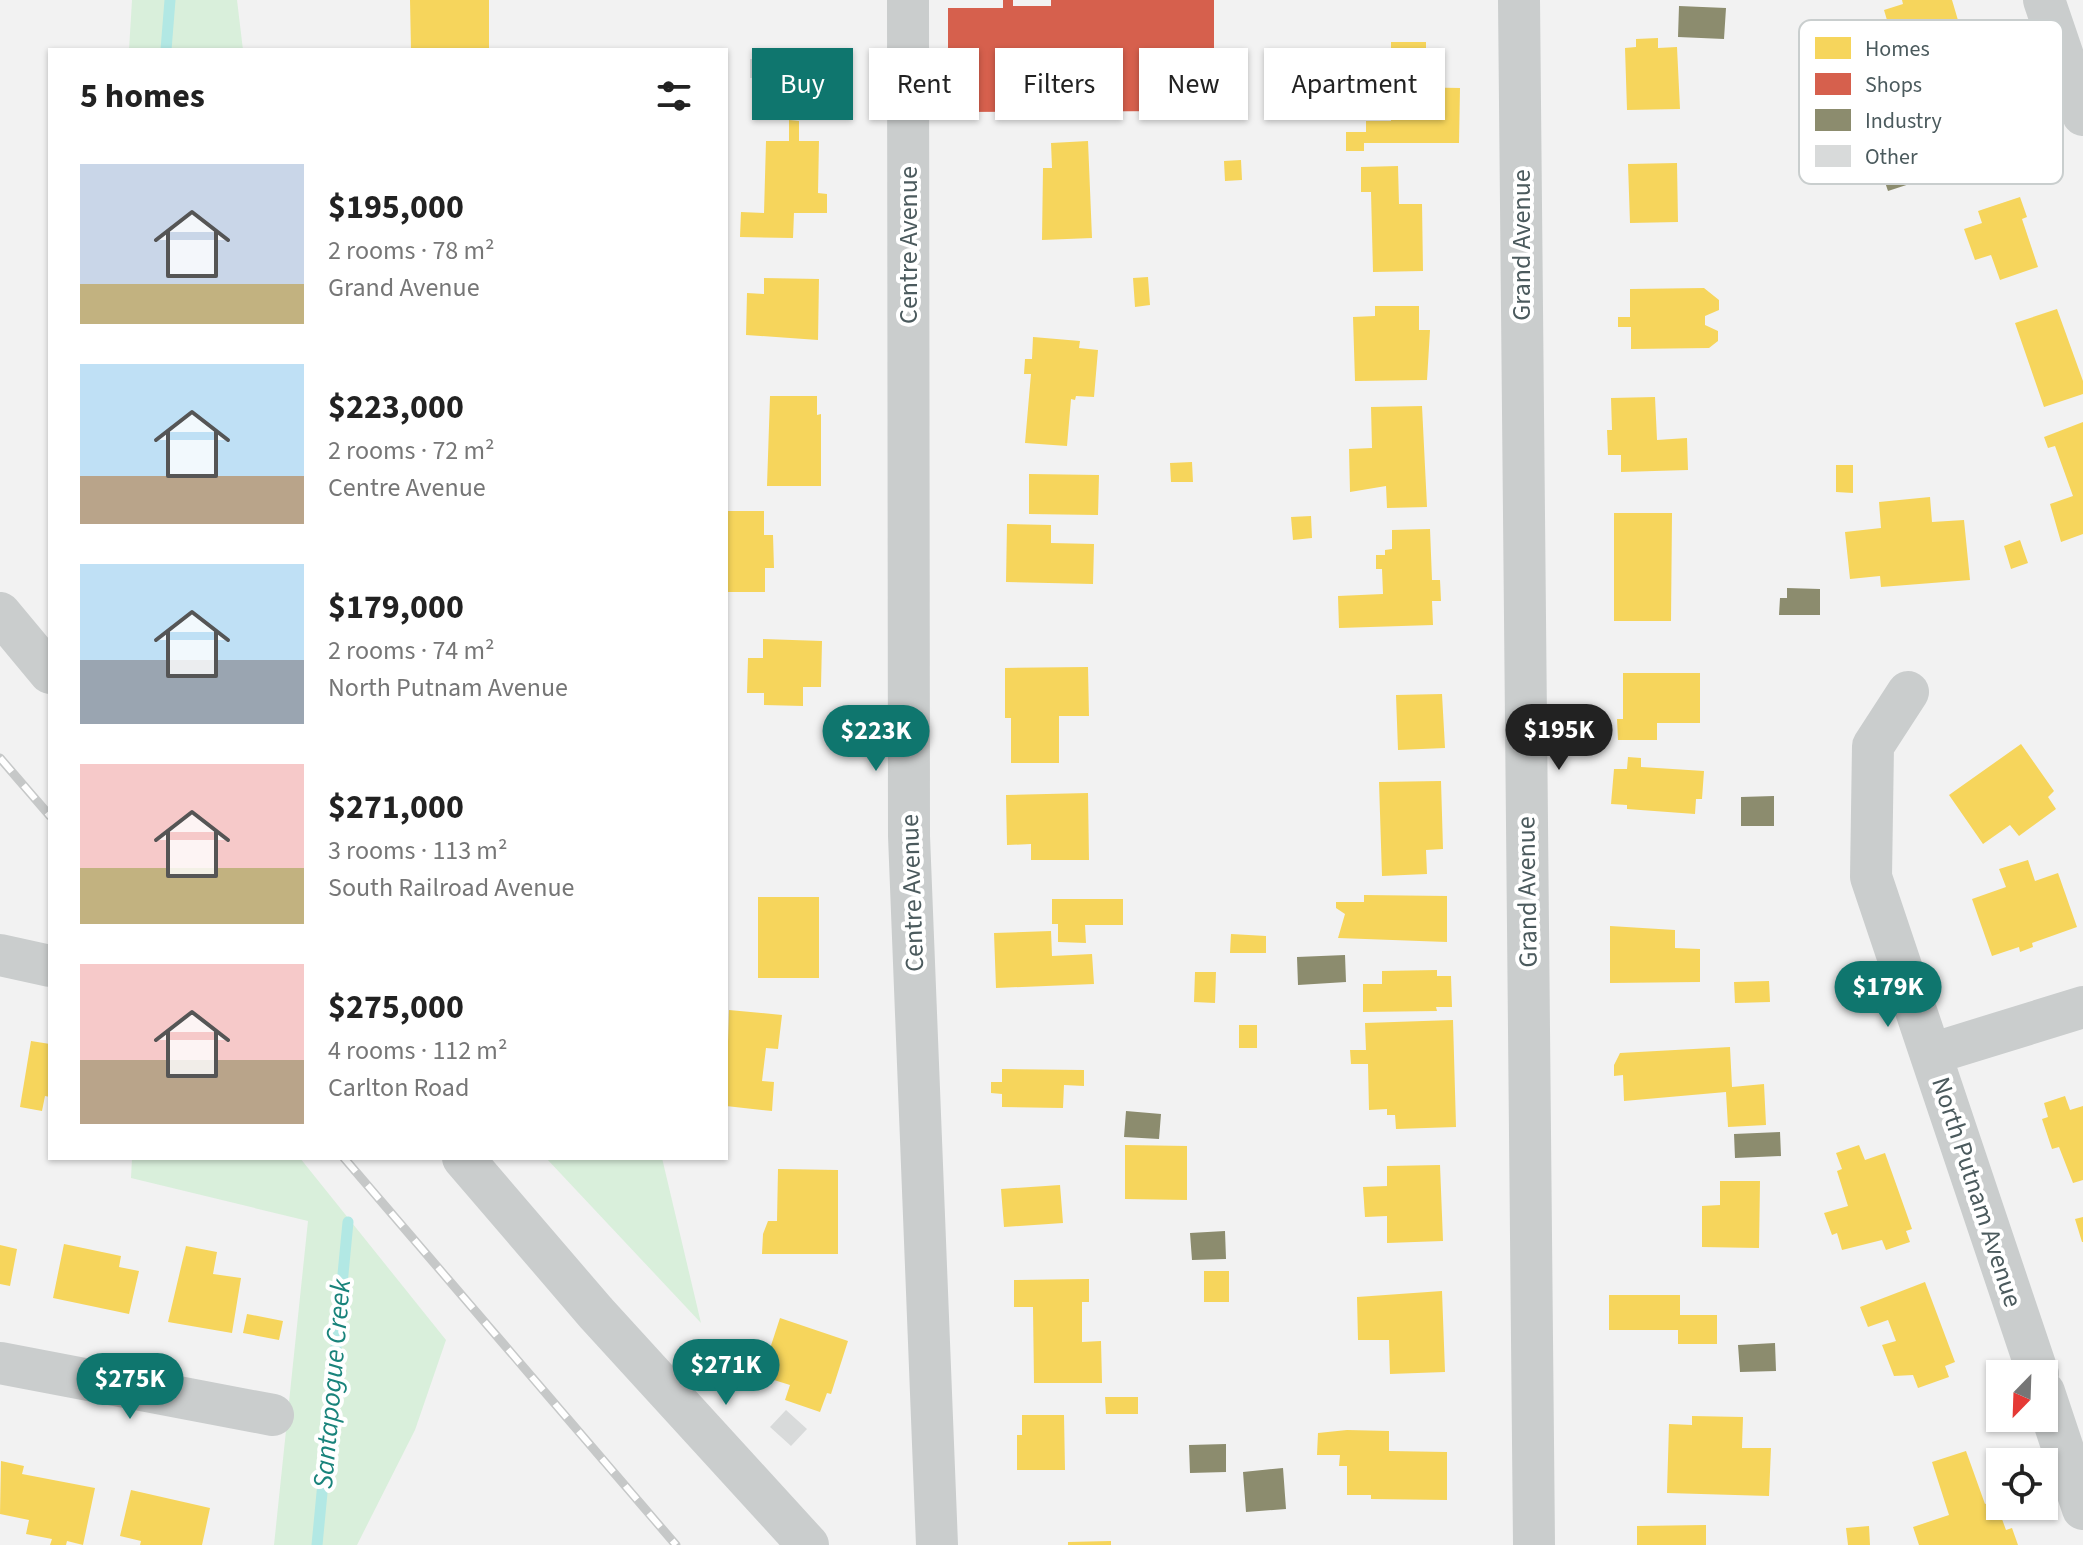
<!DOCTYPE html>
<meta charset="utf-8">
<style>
body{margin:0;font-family:"Source Sans 3",sans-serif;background:#f6f6f6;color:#222;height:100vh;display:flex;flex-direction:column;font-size:30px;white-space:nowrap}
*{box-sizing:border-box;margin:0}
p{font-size:26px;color:#767676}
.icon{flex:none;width:44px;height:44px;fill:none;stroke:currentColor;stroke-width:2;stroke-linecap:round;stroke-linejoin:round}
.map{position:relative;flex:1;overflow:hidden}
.details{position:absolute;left:48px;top:48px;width:680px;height:1112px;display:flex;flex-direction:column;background:#fff;border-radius:0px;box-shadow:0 2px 6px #0004}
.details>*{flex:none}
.guide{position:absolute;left:752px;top:48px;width:760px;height:72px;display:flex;gap:16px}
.needle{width:52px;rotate:203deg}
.fabs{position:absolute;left:1986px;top:1360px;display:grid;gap:16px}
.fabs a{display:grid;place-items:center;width:72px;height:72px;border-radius:0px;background:#fff;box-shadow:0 2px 6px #0004;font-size:40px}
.price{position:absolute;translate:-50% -68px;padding:0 18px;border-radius:28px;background:#0f766e;color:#fff;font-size:26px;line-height:52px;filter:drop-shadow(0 2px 4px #0008)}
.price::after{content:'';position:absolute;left:50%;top:48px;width:24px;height:18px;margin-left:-12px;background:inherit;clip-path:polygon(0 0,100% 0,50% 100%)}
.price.active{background:#222;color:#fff}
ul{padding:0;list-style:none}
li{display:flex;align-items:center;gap:24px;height:200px;padding:0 32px}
li span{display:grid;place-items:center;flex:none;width:224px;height:160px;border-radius:0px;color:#555}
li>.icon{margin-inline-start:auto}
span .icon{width:96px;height:96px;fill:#fffc;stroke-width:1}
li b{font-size:34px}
h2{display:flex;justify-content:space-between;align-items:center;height:96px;padding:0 32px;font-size:34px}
.chip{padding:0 28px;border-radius:0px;background:#fff;box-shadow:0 2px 6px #0004;font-size:28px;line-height:72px}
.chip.active{background:#0f766e;color:#fff}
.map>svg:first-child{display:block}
</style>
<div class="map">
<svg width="2083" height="1545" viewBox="0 0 2083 1545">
<rect width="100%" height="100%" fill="#f2f2f2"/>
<path fill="#d9efdb" d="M132,0H237L243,50H129Z
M132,1158H300L446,1340L415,1430L357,1545H274L308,1221L131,1178Z
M546,1158H662L701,1323Z"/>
<path fill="#f6d55c" d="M410,0H489V50H411Z
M1902,0H1952L1960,27L1895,47L1884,10L1903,4Z
M1658,38V48L1677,47L1680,109L1627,110L1625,48L1636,47V39Z
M1391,42H1426V77L1406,76L1405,87L1460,88L1459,143H1364V151H1346V132H1366V121H1391Z
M789,120L799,121V141H819L818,193L827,194V213H794L793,238L740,237L741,212L764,213L766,141H789Z
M1088,141L1092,238L1042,240L1043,168H1052L1051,143Z
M1241,160L1242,180L1225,181L1224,161Z
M1677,163L1678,222L1630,223L1628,164Z
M1398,166L1399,204H1422L1423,271L1373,272L1371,192H1361V167Z
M2020,197L2027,217L2022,219L2038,267L2000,280L1991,255L1975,260L1964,229L1982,223L1978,211Z
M1148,277L1150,305L1135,307L1133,278Z
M764,278L819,279L818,340L746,335L747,293L764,294Z
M1704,288L1719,300V310L1705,316V325L1718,331V341L1709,348L1631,349V327H1618V317H1630V289Z
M1375,306H1419V330H1430L1427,380L1355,381L1353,317L1375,316Z
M2057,309L2083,381V394L2044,407L2015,323Z
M1033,337L1080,341L1079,348L1098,350L1094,397L1076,396L1075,400L1071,399L1067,446L1025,443L1031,374H1024L1025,359H1032Z
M770,396H817V415L821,414V486H767Z
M1655,397L1657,440L1687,438L1688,470L1621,472V455H1608L1607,430H1612L1611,398Z
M1422,406L1427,507L1387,508L1386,486L1350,492L1349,449L1372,448L1371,407Z
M2083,422V534L2061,542L2050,504L2073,496L2055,446L2048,448L2044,437Z
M1192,462L1193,482H1171L1170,463Z
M1836,465H1853V493L1836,492Z
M1029,474L1099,475L1098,515L1029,514Z
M1930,497L1932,522L1964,520L1970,580L1881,587L1880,576L1850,579L1845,532L1881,528L1879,502Z
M726,511H764V535H773L774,568H765V592H726Z
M1614,513H1672L1671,621H1614Z
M1311,516L1312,538L1293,540L1291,517Z
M1007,524L1051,525V543L1094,544L1093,584L1006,582Z
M1430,529L1432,580H1440L1441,601H1432L1433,625L1339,628L1338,596L1383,594L1382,569H1376V555H1385V550L1392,549V530Z
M2020,540L2028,563L2011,569L2004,546Z
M763,639L822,641L821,687H803V706L764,705V693H747L748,658H763Z
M1088,667L1089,716H1059V763H1011V718H1005V668Z
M1623,673H1700V723H1657V740H1618L1617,719H1623Z
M1442,694L1445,748L1398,750L1396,695Z
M2021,744L2054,791L2048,797L2056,809L2019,836L2010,825L1983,844L1949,795Z
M1628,757L1641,758V767L1704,771L1702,799H1696L1695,814L1627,809V805L1611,804L1614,769H1627Z
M1441,781L1443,849L1426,850L1427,874L1382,876L1379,782Z
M1088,793L1089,860H1031V844L1007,845L1006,795Z
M2028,860L2035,881L2058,873L2077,927L2032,943L2033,947L2020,952L2019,947L1992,956L1972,899L2006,887L1999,869Z
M1364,895L1447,896V942L1338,938L1345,914L1336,908V902H1364Z
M758,897H819V978H758Z
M1052,899H1123V925H1085L1086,943L1058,942V924H1052Z
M1610,926L1675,930V948L1700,949V982L1610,983Z
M1051,931L1052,956L1092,954L1094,984L996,988L994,933Z
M1231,934L1266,936V953H1230Z
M1437,970V976H1451L1452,1007H1436L1437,1011L1363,1012V984H1382V971Z
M1195,972H1216L1215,1003L1194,1002Z
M1769,981L1770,1002L1735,1003L1734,982Z
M729,1010L782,1015L778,1049L766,1048L762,1081L774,1082L772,1111L726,1106Z
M1453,1020L1456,1127L1396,1129L1395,1115H1387V1109L1369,1110L1368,1064H1351L1350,1050H1366L1365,1023Z
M1239,1025H1257V1048H1239Z
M31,1041L50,1044V1097L45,1096L42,1111L20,1107Z
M1730,1047L1732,1087L1764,1084L1766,1125L1728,1127L1726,1092L1624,1101L1623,1075L1614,1076V1065L1620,1053Z
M1002,1069L1084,1070V1086L1064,1085L1063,1108L1002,1107V1094L991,1093V1082H1002Z
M2065,1096L2070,1110L2083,1106V1180L2073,1183L2059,1147L2052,1149L2042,1119L2048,1117L2044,1103Z
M1125,1145L1187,1146V1200L1125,1199Z
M1859,1145L1865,1160L1885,1153L1912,1229L1906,1231L1910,1242L1886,1250L1882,1240L1842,1250L1837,1233L1832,1235L1824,1213L1848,1206L1837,1171L1842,1169L1836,1153Z
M1440,1165L1443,1241L1387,1243V1216L1365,1217L1363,1187L1387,1186V1166Z
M778,1169L838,1170V1254H762L763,1234L768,1221H777Z
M1720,1181H1760L1759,1248L1702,1247V1206L1720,1205Z
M1060,1185L1063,1223L1004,1227L1001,1189Z
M2083,1217V1242H2082L2075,1219Z
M64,1244L121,1256L119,1267L139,1271L129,1314L53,1298Z
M0,1245L17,1249L10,1286L0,1284Z
M186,1246L217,1252L213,1274L241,1278L232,1333L168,1322Z
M1204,1271H1229V1302H1204Z
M1089,1279V1302H1082V1342L1101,1341L1102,1383H1034L1033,1307H1014V1280Z
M1925,1282L1955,1362L1945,1366L1949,1377L1918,1388L1913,1375L1894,1376L1882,1345L1896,1341L1888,1320L1868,1327L1860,1307Z
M1442,1291L1445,1372L1390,1374L1389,1340H1358L1357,1297Z
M1609,1295H1680V1315H1717V1344H1678V1330H1609Z
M247,1314L283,1321L279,1340L243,1333Z
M780,1318L848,1341L831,1394L827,1393L820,1412L785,1400L790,1385L761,1376Z
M1105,1397H1138V1414H1106Z
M1022,1415H1064L1065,1470H1017V1435H1022Z
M1692,1416L1743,1417L1742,1448H1771L1769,1496L1667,1493L1669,1424L1692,1425Z
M1347,1430L1389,1431V1451L1447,1452V1500L1371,1499V1495H1347V1466H1339L1340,1455H1317L1318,1433Z
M1966,1451L1985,1504L1995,1500L2006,1530L2012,1528L2018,1545H1919L1913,1527L1949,1515L1932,1462Z
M1,1461L24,1466L22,1474L95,1488L83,1545L67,1541L66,1545H50L52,1539L26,1534L29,1520L0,1514Z
M131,1490L210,1508L202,1545H140L141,1541L120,1536Z
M1706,1525V1545H1637V1526Z
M1869,1526L1870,1545H1848L1846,1528Z
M1111,1541V1545H1068V1542Z"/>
<path fill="#d6604d" d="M1003,0H1013V6H1051V0H1214V57H1184V111L948,112V8H1003Z"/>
<path fill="#8c8c6e" d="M1679,6L1726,8L1724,39L1678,37Z
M1903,148L1910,168L1926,163L1931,177L1888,191L1879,165L1884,164L1882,155Z
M1787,588L1820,589V615H1779L1780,598H1787Z
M1774,796V826H1741V797Z
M1345,955L1346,982L1298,985L1297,957Z
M1126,1111L1161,1114L1159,1139L1124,1137Z
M1780,1132L1781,1156L1735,1158L1734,1134Z
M1225,1231L1226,1259L1192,1260L1190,1233Z
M1775,1343L1776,1371L1740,1372L1738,1345Z
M1226,1444V1472L1190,1473L1189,1445Z
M1283,1468L1286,1509L1246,1512L1243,1472Z"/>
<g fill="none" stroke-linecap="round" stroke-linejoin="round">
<path stroke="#b2e8e4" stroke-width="11" d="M166,50L170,0
M317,1545L348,1222"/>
</g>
<path fill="#d8dada" d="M830,54V76H812L811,55Z
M750,59H766V78H750Z
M786,1410L807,1429L791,1446L770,1427Z"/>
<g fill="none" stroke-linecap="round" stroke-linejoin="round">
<path stroke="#cacdcd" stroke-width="42" d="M908,0L909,836L937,1545
M1519,0L1534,1545
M2044,0L2083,115
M0,613L50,673
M1908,692L1873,746L1871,877L2038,1374
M0,955L50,966
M1931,1054L2083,1007
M463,1158L596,1313L808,1545
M0,1363L273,1415
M2044,1392L2083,1509"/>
<g stroke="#c6c8c8" stroke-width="9">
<path id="rail" d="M0,758L50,816
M344,1158L676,1545"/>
</g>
<use href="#rail" stroke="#fff" stroke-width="6" stroke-dasharray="18" stroke-linecap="butt"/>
</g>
<g text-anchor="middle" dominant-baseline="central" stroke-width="8" stroke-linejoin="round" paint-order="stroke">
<g font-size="26" fill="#4b5a5d" stroke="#fff">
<text transform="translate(908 245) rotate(-90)">Centre Avenue</text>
<text transform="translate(1521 245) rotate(-90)">Grand Avenue</text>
<text transform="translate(1527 892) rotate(-91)">Grand Avenue</text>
<text transform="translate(912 893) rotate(-92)">Centre Avenue</text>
<text transform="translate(1977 1192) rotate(72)">North Putnam Avenue</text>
</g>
<g font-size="28" font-style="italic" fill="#19837b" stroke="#fff">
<text transform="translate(332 1384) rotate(-85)">Santapogue Creek</text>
</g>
</g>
<rect x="1799" y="20" width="264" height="164" rx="12" fill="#fff" stroke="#c9cece" stroke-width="2"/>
<rect x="1815" y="37" width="36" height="22" fill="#f6d55c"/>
<rect x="1815" y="73" width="36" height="22" fill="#d6604d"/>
<rect x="1815" y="109" width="36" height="22" fill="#8c8c6e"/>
<rect x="1815" y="145" width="36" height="22" fill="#d8dada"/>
<g font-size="22" fill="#4b5a5d">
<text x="1865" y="56">Homes</text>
<text x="1865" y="92">Shops</text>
<text x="1865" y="128">Industry</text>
<text x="1865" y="164">Other</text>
</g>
</svg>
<div class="fabs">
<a><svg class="needle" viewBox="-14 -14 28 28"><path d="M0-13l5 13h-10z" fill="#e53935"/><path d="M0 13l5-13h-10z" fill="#767676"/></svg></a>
<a><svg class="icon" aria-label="locate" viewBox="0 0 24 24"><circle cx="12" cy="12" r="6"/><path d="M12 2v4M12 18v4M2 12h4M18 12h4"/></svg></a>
</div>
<b class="price active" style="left:1559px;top:772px">$195K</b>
<b class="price" style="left:876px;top:773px">$223K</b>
<b class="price" style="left:1888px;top:1029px">$179K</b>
<b class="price" style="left:726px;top:1407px">$271K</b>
<b class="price" style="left:130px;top:1421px">$275K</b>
<div class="guide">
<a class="chip active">Buy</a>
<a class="chip">Rent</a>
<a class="chip">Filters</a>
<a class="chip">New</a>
<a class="chip">Apartment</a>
</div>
<section class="details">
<h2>5 homes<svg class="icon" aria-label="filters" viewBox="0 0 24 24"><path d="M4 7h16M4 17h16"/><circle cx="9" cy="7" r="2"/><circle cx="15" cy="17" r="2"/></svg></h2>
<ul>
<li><span style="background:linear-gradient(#c9d6e8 75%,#c2b280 0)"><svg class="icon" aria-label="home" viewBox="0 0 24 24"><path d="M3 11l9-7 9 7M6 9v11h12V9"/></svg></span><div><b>$195,000</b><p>2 rooms · 78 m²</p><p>Grand Avenue</p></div></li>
<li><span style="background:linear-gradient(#bfe0f5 70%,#b9a48a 0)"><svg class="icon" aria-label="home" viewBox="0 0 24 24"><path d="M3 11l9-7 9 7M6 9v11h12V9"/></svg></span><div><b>$223,000</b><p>2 rooms · 72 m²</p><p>Centre Avenue</p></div></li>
<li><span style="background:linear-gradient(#bfe0f5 60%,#9aa5b1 0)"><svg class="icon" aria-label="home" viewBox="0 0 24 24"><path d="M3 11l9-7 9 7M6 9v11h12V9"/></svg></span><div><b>$179,000</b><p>2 rooms · 74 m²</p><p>North Putnam Avenue</p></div></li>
<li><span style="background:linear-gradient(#f6c9c9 65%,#c2b280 0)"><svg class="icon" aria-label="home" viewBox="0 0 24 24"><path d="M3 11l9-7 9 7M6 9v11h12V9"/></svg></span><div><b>$271,000</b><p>3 rooms · 113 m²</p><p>South Railroad Avenue</p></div></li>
<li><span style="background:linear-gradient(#f6c9c9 60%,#b9a48a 0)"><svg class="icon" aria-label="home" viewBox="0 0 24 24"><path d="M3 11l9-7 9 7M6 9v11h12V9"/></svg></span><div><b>$275,000</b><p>4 rooms · 112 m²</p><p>Carlton Road</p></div></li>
</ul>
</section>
</div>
